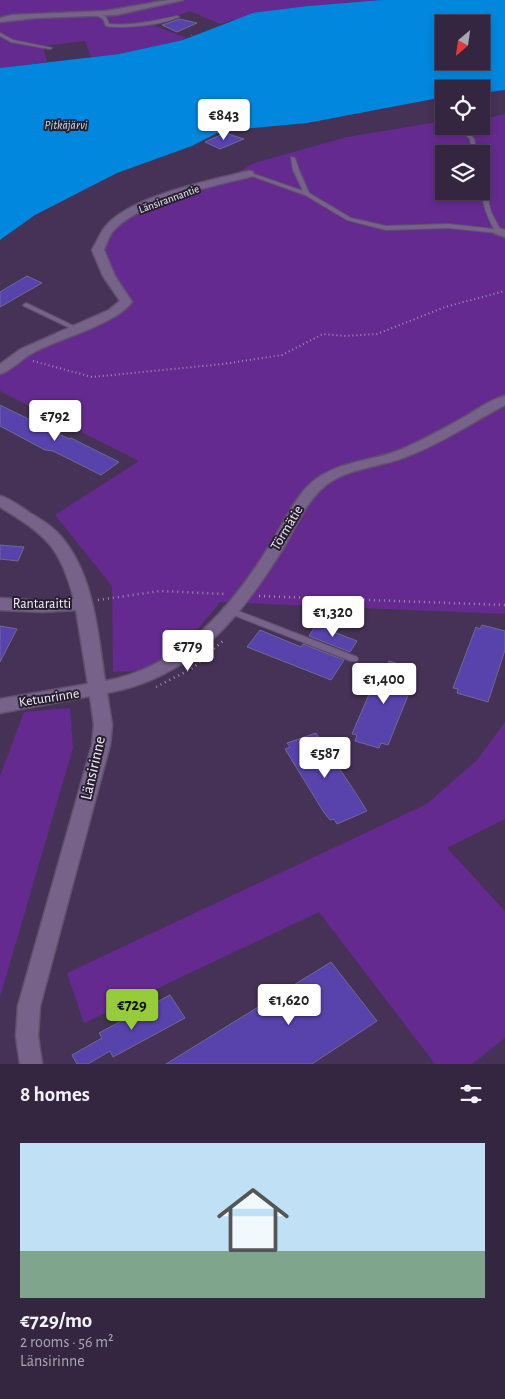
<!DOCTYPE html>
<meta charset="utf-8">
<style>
body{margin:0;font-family:"Alegreya Sans",sans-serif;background:#3f324b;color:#f1f3f6;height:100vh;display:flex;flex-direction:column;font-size:19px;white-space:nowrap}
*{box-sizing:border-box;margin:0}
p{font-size:16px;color:#a9a5b1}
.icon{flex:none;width:28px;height:28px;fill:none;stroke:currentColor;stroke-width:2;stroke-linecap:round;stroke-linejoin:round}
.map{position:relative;height:1064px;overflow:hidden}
.details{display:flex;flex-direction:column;background:#342640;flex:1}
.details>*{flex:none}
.needle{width:32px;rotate:209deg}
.buttons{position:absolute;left:435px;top:15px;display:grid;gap:10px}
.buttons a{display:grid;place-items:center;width:55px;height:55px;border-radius:0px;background:#342640;box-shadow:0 2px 8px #0003,0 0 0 1px #4e4359;font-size:25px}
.price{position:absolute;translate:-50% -42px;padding:0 11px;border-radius:5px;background:#fff;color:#222;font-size:16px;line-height:32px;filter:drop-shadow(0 1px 2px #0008)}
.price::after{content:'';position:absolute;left:50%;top:30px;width:15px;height:11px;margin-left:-8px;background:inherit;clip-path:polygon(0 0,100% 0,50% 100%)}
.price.selected{background:#96cc39;color:#111}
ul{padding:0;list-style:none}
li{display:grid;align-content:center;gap:10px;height:265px;padding:0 20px}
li+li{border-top:1px solid #4e4359}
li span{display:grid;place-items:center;height:155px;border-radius:0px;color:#555}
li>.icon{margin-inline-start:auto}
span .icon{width:90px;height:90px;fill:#fffc;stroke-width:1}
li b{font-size:21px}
h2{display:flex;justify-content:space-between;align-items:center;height:60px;padding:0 20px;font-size:21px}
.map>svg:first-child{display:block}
</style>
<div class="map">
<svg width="505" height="1064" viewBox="0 0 505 1064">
<rect width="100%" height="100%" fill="#453256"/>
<path fill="#652a8f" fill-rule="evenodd" d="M0,0H381C326,4 273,7 220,24L190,11L153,25L186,38L183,40L119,54L91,57L85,41L43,46L47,62L0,68Z
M505,114V614L220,602C203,623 173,663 145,670C135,672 123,671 113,672L112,586L55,515L139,461L0,391V370L125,302L98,250L111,227L141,207L227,179L254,163L347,137L444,121V126H481V120ZM444,154H481V191H444Z
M70,708L73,748L0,997V776L24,712Z
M505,722V819L447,848L505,911V1038L472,1064H435L319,912L84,1023L67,973L427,804L477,760Z"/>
<path fill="#0187de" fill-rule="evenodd" d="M381,0H505V90L481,93V89H444V97L307,123L221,131L192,146L117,173L35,215L0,240V68L119,54L183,40L253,13L308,6ZM444,24H481V61H444Z"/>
<path fill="#5843ad" stroke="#6d6a93" d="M180,19L197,23L177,32L162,25Z
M225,133L244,139L220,149L205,142Z
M27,276L42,283L0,307V292Z
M0,405L69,439L71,438L119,462L101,475L53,451L45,450L0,426Z
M0,545L24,547L18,561L0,559Z
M316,625L357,641L350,652L309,636Z
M482,625L505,631V650L488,702L457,693L458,689L453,688L476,627L480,629Z
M0,626L17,629L0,662Z
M260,630L301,647L303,644L344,660L331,680L247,647Z
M389,661L412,668L409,674L416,676L388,745L381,743L379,748L355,741L357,735L352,734L382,664L387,666Z
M316,733L355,792L367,811L337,824L334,819L330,820L323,811L285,749L290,747L287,743Z
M331,962L377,1021L312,1064H166Z
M170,995L185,1018L113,1057L110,1051L88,1064H77L72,1055L102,1038L99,1033Z"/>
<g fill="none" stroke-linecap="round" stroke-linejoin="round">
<g stroke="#60516c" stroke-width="2">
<path id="service" d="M96,13H98L106,17L109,24C132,26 154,21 177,16L179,17C160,25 126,29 106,26L103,19L96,15Z
M0,33L13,40L52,48L50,49L11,42L0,36Z
M462,129H466L474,139L478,154H473L470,139L462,131Z
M291,157L295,158L299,170L309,193L351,218L386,226L448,224L494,229C484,211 481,197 481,178H483L491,212L501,231L498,233L448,228L386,230L347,220L305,195L246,174L251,173L303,191L293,170Z
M26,303L78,328L79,329L76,331L74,330L24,306L23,305Z
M231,608L357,657L358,659L357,661H351L228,613L227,611L228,609Z"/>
</g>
<g stroke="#60516c" stroke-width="3">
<path id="minor" d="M168,0H183L116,15L35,18L0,22V18L12,15L106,11Z
M249,171L253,172V176C214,186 142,200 114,230C109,235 107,243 104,250L115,276L132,302C112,327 57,338 29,355C19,361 11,371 0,374V364L21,349L109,310L120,301L103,276L92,250C97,242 100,233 106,226C131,196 211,180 249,171Z
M498,228L505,230V237L494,233V229Z
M505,396V405C473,422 442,443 408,456C382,467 350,467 326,485C306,501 297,525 284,547C241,617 192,678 107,693L112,725L110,745L40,1006L38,1036L42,1064H20L16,1036L18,1006L92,745L94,725L90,696L0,713V699L88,684L76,610L42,612L0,610V598L42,601L74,599C60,546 46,535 0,507V496C11,499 21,507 30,513C42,520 55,528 63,539C94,577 98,634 105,681C180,668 232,607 270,545C283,525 292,502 309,485C334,461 370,462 400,450C424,440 446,427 468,415C479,408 492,399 505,396Z"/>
</g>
<path stroke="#9c90a9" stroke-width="1" stroke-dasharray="0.5 2.5" stroke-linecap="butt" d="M191,35L198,38"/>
<path stroke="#9c90a9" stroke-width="2" stroke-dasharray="1 3" stroke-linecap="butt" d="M33,361L92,377L223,364L282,355L323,334L346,336L377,334L445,307L505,291"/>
<path stroke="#9c90a9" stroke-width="2.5" stroke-dasharray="1 4" stroke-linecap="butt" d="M259,596L505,605
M98,600L160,591L226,594
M156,687L193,668L225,639"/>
<use href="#service" fill="#77638a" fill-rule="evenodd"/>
<use href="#minor" fill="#77638a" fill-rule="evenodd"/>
</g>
<g text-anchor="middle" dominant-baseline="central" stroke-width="4" stroke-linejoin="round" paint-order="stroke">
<g font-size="11" fill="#f5effc" stroke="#271f2f">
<text transform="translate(169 199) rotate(-20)">Länsirannantie</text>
</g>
<g font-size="12" font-style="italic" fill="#c5dbf1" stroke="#271f2f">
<text x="66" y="125">Pitkäjärvi</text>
</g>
<g font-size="14" fill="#f5effc" stroke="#271f2f">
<text transform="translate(287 528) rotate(-59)">Törmätie</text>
<text x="42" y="604">Rantaraitti</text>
<text transform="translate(49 698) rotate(-9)">Ketunrinne</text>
</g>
<g font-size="16" fill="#f5effc" stroke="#271f2f">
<text transform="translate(93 768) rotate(-77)">Länsirinne</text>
</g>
</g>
</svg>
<div class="buttons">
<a><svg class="needle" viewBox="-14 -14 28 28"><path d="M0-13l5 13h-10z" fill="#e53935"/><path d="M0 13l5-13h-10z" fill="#a9a5b1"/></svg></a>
<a><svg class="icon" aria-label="locate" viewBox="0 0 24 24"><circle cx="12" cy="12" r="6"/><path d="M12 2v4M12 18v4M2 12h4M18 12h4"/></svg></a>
<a><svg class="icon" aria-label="layers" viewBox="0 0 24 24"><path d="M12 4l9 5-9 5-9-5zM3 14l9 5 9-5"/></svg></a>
</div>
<b class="price" style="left:224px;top:141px">€843</b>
<b class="price" style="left:55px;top:442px">€792</b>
<b class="price" style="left:333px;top:638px">€1,320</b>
<b class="price" style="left:188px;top:672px">€779</b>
<b class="price" style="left:384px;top:705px">€1,400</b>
<b class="price" style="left:325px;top:779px">€587</b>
<b class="price" style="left:289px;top:1026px">€1,620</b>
<b class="price selected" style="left:132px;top:1031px">€729</b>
</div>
<section class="details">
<h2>8 homes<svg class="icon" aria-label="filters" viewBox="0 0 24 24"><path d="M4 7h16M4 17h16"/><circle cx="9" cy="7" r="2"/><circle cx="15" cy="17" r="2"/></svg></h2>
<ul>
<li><span style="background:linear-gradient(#bfe0f5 70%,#7fa58c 0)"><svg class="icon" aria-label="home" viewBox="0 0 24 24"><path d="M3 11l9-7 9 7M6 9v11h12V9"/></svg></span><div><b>€729/mo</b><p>2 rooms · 56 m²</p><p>Länsirinne</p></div></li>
</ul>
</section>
